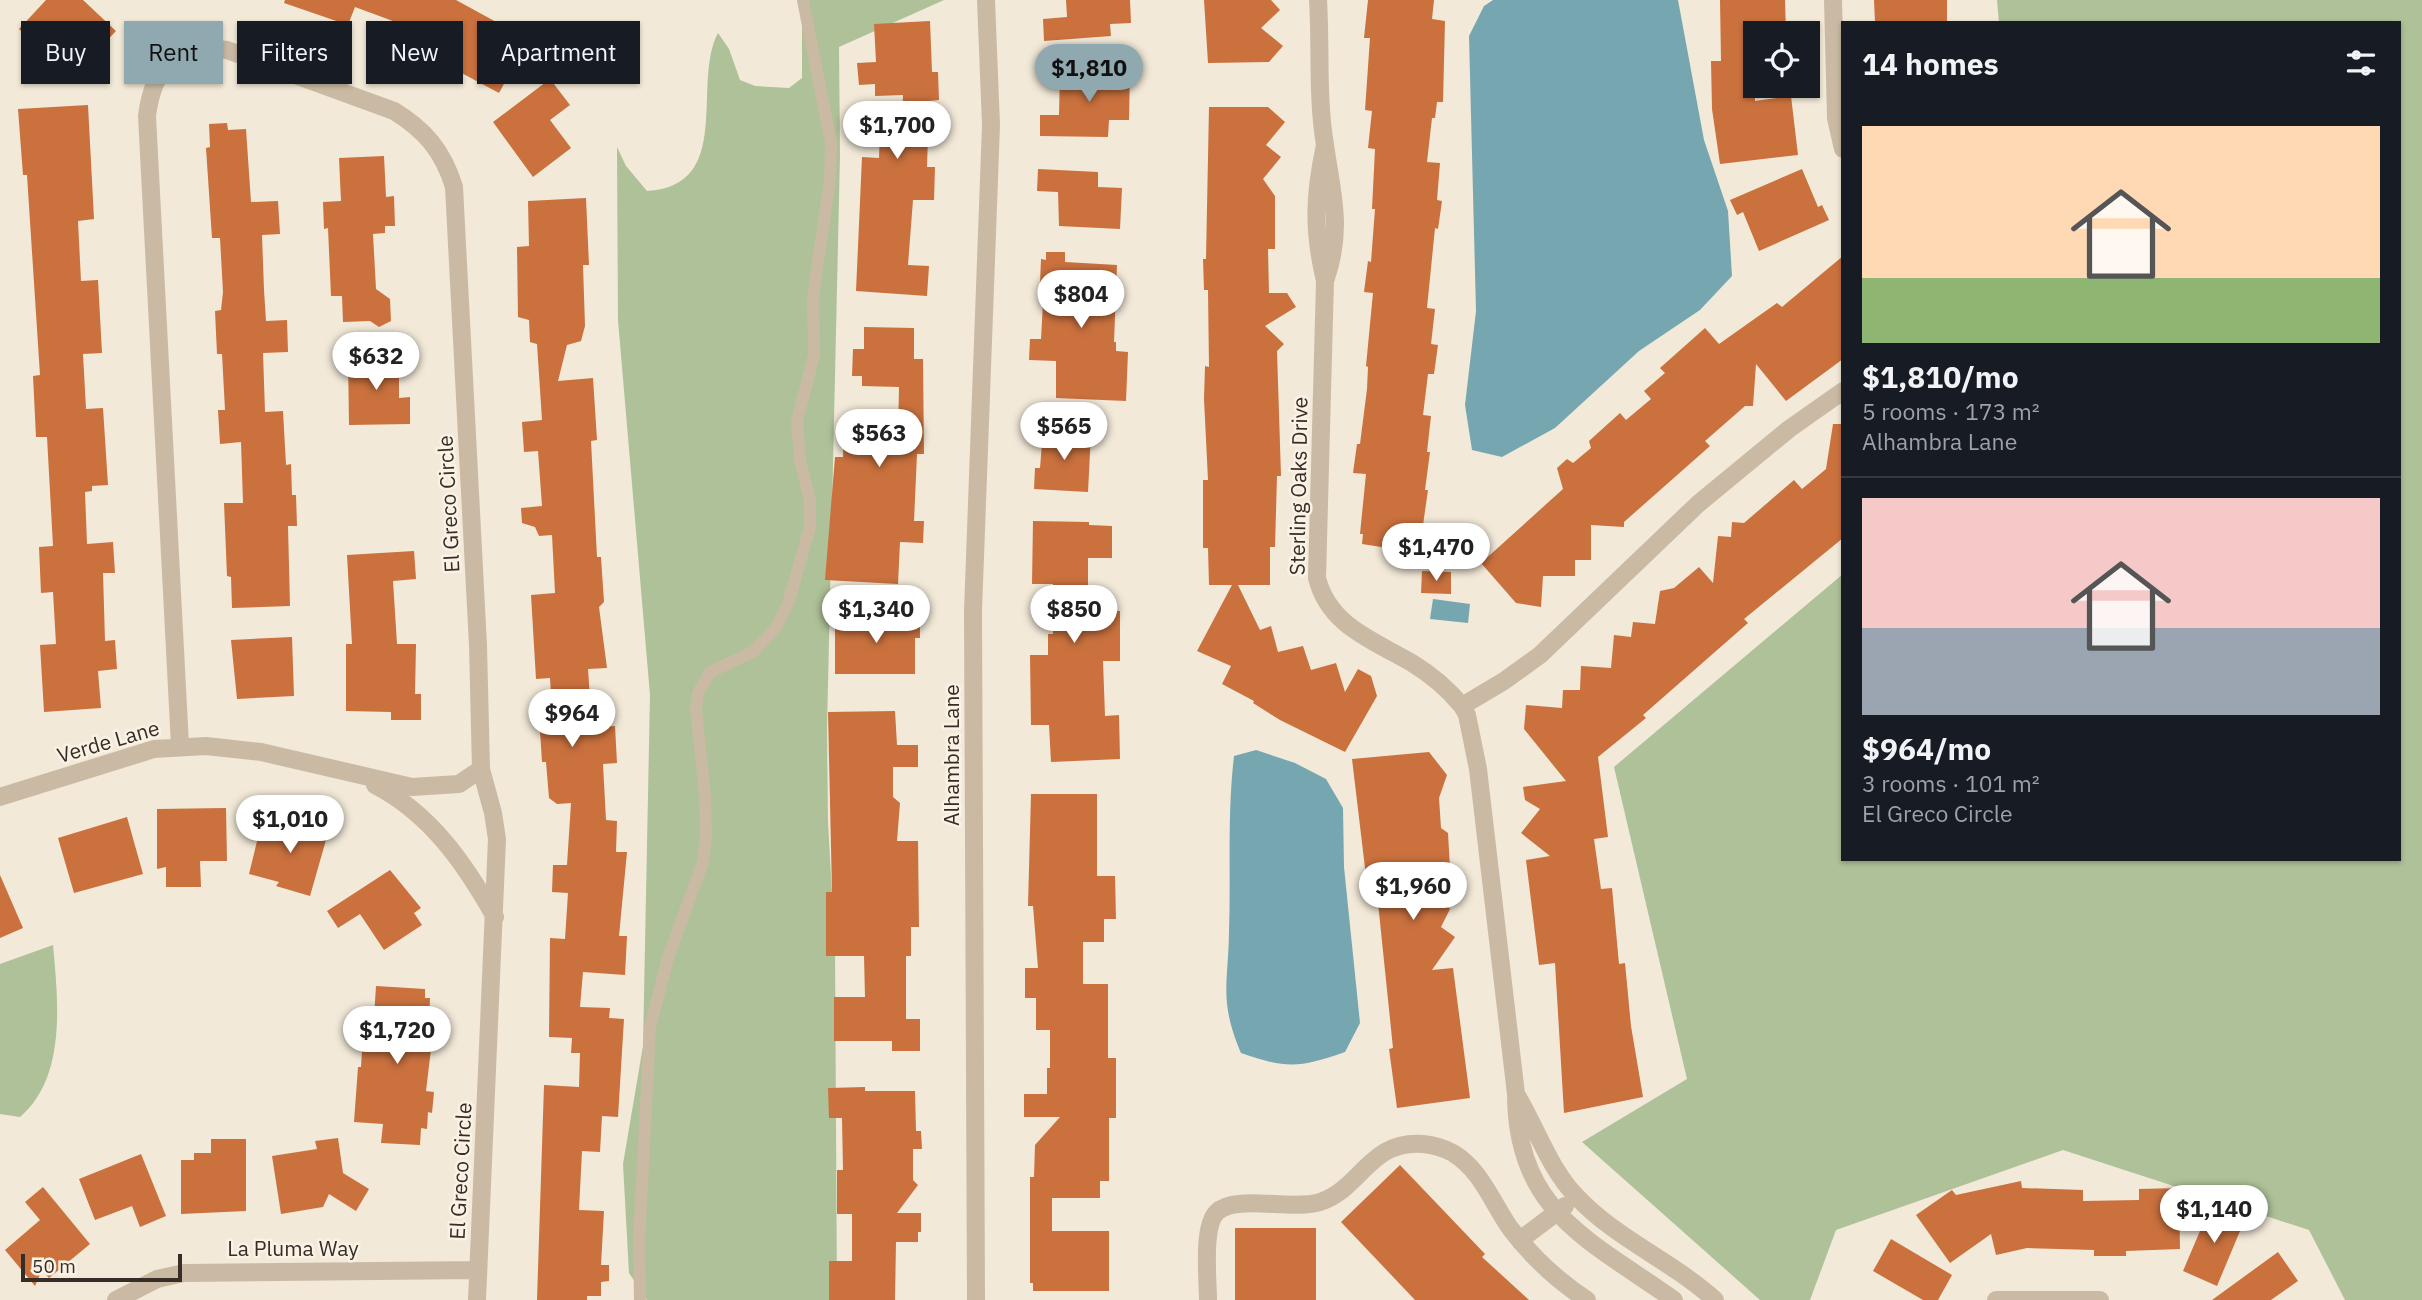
<!DOCTYPE html>
<meta charset="utf-8">
<style>
body{margin:0;font-family:"IBM Plex Sans",sans-serif;background:#242831;color:#f1f3f6;height:100vh;display:flex;flex-direction:column;font-size:26px;white-space:nowrap}
*{box-sizing:border-box;margin:0}
p{font-size:23px;color:#9ea1a6}
.icon{flex:none;width:38px;height:38px;fill:none;stroke:currentColor;stroke-width:2;stroke-linecap:round;stroke-linejoin:round}
.map{position:relative;flex:1;overflow:hidden}
.drawer{position:absolute;left:1841px;top:21px;width:560px;height:840px;display:flex;flex-direction:column;background:#171b24;border-radius:0px;box-shadow:0 2px 5px #0004}
.drawer>*{flex:none}
.top-card{position:absolute;left:21px;top:21px;width:665px;height:63px;display:flex;gap:14px}
.controls{position:absolute;left:1743px;top:21px;display:grid;gap:14px}
.controls a{display:grid;place-items:center;width:77px;height:77px;border-radius:0px;background:#171b24;box-shadow:0 2px 5px #0004;font-size:35px}
.scale{position:absolute;left:21px;bottom:18px;width:161px;box-sizing:border-box;padding-left:7px;border:4px solid #352d26;border-top:0;font-size:19px;line-height:24px;white-space:nowrap;color:#352d26;-webkit-text-stroke:5px #faf2e5;paint-order:stroke}
.price{position:absolute;translate:-50% -60px;padding:0 16px;border-radius:24px;background:#fff;color:#222;font-size:23px;line-height:46px;filter:drop-shadow(0 2px 4px #0008)}
.price::after{content:'';position:absolute;left:50%;top:42px;width:21px;height:16px;margin-left:-10px;background:inherit;clip-path:polygon(0 0,100% 0,50% 100%)}
.price.on{background:#90a8af;color:#111}
ul{padding:0;list-style:none}
li{display:grid;align-content:center;gap:14px;height:371px;padding:0 21px}
li+li{border-top:2px solid #363941}
li span{display:grid;place-items:center;height:217px;border-radius:0px;color:#555}
li>.icon{margin-inline-start:auto}
span .icon{width:126px;height:126px;fill:#fffc;stroke-width:1}
li b{font-size:30px}
h2{display:flex;justify-content:space-between;align-items:center;height:84px;padding:0 21px;font-size:30px}
.chip{padding:0 24px;border-radius:0px;background:#171b24;box-shadow:0 2px 5px #0004;font-size:24px;line-height:63px}
.chip.on{background:#90a8af;color:#111}
.map>svg:first-child{display:block}
</style>
<div class="map">
<svg width="2422" height="1300" viewBox="0 0 2422 1300">
<rect width="100%" height="100%" fill="#f2e9d8"/>
<path fill="#aec198" d="M802,0H944L839,47L840,155L827,729L828,822L835,948L837,1300H647L629,1273L623,1164L643,1046L650,695L618,320L617,147L626,166L647,191C735,186 691,83 718,33L729,49L740,80L755,86L789,88L802,78Z
M1997,0H2422V1300H2345L2309,1230L2063,1150L1836,1230L1810,1300H1760L1582,1142L1687,1079L1614,767L1843,574V859H2399V23H1999Z
M53,945C58,1000 67,1077 20,1117L0,1114V964Z"/>
<path fill="#76a7b0" d="M1493,0H1678L1704,140L1728,211L1732,276L1700,310L1639,351L1555,428L1502,457L1472,450L1465,405L1476,311L1469,36L1484,6Z
M1433,599L1470,604L1468,623L1430,619Z
M1256,750L1295,763L1326,779L1343,808L1344,867L1360,1023L1345,1052C1299,1068 1287,1069 1241,1053C1219,1001 1228,985 1229,933C1231,873 1227,816 1234,756Z"/>
<path fill="#ca713e" d="M46,0H83L116,31L98,50L84,37L58,65L19,29Z
M285,0H456L498,23L491,34L522,51L499,93L426,54L423,61L400,52L409,27L355,7L348,25L284,3Z
M1066,0H1130L1131,23L1110,24L1111,36L1044,41L1043,19L1067,17Z
M1204,0H1271L1280,10L1261,28L1283,46L1269,62L1208,63Z
M1368,0H1434L1432,19L1445,21L1443,102H1437L1435,118H1432L1427,162L1440,163L1437,200L1442,201L1438,229L1435,228L1427,308L1435,309L1431,344L1438,345L1434,374H1428L1423,415L1431,416L1427,452H1430L1425,490H1428L1419,553L1362,544L1363,534H1360L1366,474L1353,473L1357,444H1360L1367,389L1368,367L1366,366L1373,293L1364,292L1368,261L1371,262L1375,209H1372L1375,149L1368,148L1372,111L1365,110L1370,38H1364Z
M1720,0H1785L1786,33H1755V101L1791,96L1798,155L1720,164L1712,109L1711,61H1721Z
M1874,0H1947V22L1875,23Z
M930,21L932,72H938L939,100L929,101L927,167H935L934,200H913L908,265L929,266L927,296L856,291L862,157L879,158L880,129L902,130L903,95L875,96V84L859,85L857,63L876,62L874,24Z
M1060,70L1130,71L1129,120H1109L1108,137L1040,136V115H1059Z
M550,79L570,105L550,120L571,148L533,177L493,122Z
M88,105L94,219L78,221L81,281L98,280L102,353L83,354L86,409L103,408L108,485L92,486V491L85,492L87,544L113,542L115,573H103L105,641L115,640L117,669L98,671L101,708L44,712L40,645L56,644L53,592L41,593L39,547L53,546L47,437H36L33,376L40,375L27,175H23L18,109Z
M1209,107H1268L1285,122L1266,145L1281,157L1263,179L1275,196V249H1268L1269,293H1287L1296,307L1265,326L1284,344L1277,351L1281,476H1277L1275,547H1270V585H1238L1260,630L1271,626L1278,652L1303,646L1311,670L1336,663L1345,692L1358,669L1371,676L1377,696L1345,752L1280,720L1253,703L1254,701L1222,684L1231,666L1197,651L1232,585H1209L1208,548H1203V480H1208L1204,399L1205,366L1209,367L1208,290H1204L1203,259H1206Z
M227,123L228,130L246,129L251,202L278,201L280,234L262,235L264,290L266,321L287,320L288,352L263,353L265,412L283,411L286,465L291,464L292,495H296L297,526H288L290,606L232,608L231,577L227,576L224,503H243L241,442L220,444L218,410H225L222,354H217L215,311L221,310L223,292L220,238H212L206,148L210,147L209,124Z
M384,156L386,197L394,196L395,226H385V233L373,234L376,289L390,299L391,321L379,327L370,321L343,322L342,296H331L328,228L324,229L323,202L341,201L339,158Z
M1038,169L1098,172V187L1122,188L1120,229L1059,226L1058,192L1037,191Z
M1802,169L1818,207L1822,205L1829,220L1759,251L1743,212L1737,215L1730,200Z
M586,198L589,265H583L585,326L581,341L567,345L558,381L593,378L597,440L591,441L597,557H601L604,602L599,607L607,668L588,669L592,728L615,726L617,763L603,764L606,820L617,821L616,852H627L619,936H627L625,975L583,972L580,1007L610,1008L609,1018L624,1019L618,1117L602,1116L600,1152L582,1151L579,1210L604,1211L601,1265H609V1281L601,1282V1296H587V1300H537L544,1085L579,1087L580,1053H571L572,1038L549,1037L550,938L565,939L568,893L552,892L553,865H567L571,803L557,804L549,798L546,762H542L540,731L553,730L550,678L536,679L531,595L555,593L552,535L539,536L535,527L522,523L521,508L542,506L538,451L524,452L522,422L542,420L537,344L530,342L529,320L518,317L517,247L529,246L528,201Z
M1046,252H1065V262L1117,265L1114,342H1116V351L1128,352L1126,401L1056,398V361L1029,360L1030,339H1041L1044,284H1040L1041,259L1046,260Z
M1843,256V359L1786,401L1756,364L1753,406H1745L1705,441L1710,446L1624,522V527L1591,525V560H1575V576H1543L1541,607L1516,603L1481,563L1563,489L1557,468L1567,459L1573,463L1591,448L1589,441L1620,413L1626,420L1651,399L1644,391L1665,373L1660,368L1705,328L1719,344L1777,303L1782,307Z
M864,327L914,328V359H923L924,454H917L914,521H924L923,543L900,542L898,584L825,580L835,457H843L844,431L898,433L899,387L862,386V376H852L853,349H864Z
M399,356V398L410,397V424L349,425L348,357Z
M1833,424H1843V538L1744,619L1748,623L1643,715L1646,718L1598,757L1608,837L1594,839L1601,889L1612,888L1619,964L1625,963L1631,1026L1643,1097L1564,1113L1555,963L1539,965L1526,860L1550,856L1521,833L1540,809L1525,800L1523,787L1566,781L1524,729L1526,705L1562,708L1563,690H1580L1581,666L1611,668L1614,635L1631,637L1633,622L1655,624L1660,591L1674,588L1699,567L1713,583L1718,536L1731,537L1732,522L1744,523L1794,480L1802,489L1826,469Z
M1043,431L1091,433L1088,492L1034,489L1035,468H1040Z
M1033,521L1089,522V525L1112,526V558H1088V611H1120V661H1103L1105,716L1119,715L1120,759L1051,762L1049,725H1031L1030,655H1048V634H1053V584H1032Z
M414,551L416,579L393,581L397,644H416L415,694H421V720H391V712L346,711V644H352L347,555Z
M1422,571L1451,572V594L1421,593Z
M835,617H920V638H915V674H835Z
M292,637L294,696L237,699L231,640Z
M895,711L897,745H918V767H893V797L900,803L897,841H918L919,927H911V956H906V1019H920V1051H892V1041H834V997H865L864,956H826V892H832L828,712Z
M1429,752L1447,775L1439,798L1441,828L1448,833L1451,886L1431,888L1450,909L1441,927L1455,937L1432,970L1453,968L1470,1098L1397,1108L1389,1049L1393,1048L1377,893H1368L1352,759Z
M1031,794H1097V876H1115L1116,919H1104V942H1083V984H1108V1058H1116V1118H1109V1181H1100V1198H1052V1231H1109V1291H1033V1283H1030V1177H1034L1035,1145L1060,1117H1024V1094H1047V1068H1050V1030H1036V998H1025V968H1038L1033,906H1028Z
M226,808L227,861H200L201,887H166V867L157,869V809Z
M127,817L143,874L74,893L58,838Z
M308,820L330,826L310,896L276,886L279,882L249,874L262,821L304,827Z
M390,870L421,908L414,913L422,925L384,950L360,914L338,928L327,911Z
M0,875L23,928L0,938Z
M376,986L425,989V998H430L429,1024H434L426,1091L434,1092L432,1113L428,1112L427,1129L421,1128L420,1145L381,1143L383,1124L354,1122L358,1067H361L363,1035H368L369,1017H374Z
M865,1087V1091H915L916,1131H921L922,1149H913V1180L918,1185L897,1213H921V1232H918V1242H896L895,1300H829V1261H852V1214H837V1170H843L842,1118H829L828,1088Z
M338,1138L343,1173L369,1189L356,1211L329,1194L323,1207L281,1214L272,1156L317,1149L315,1141Z
M211,1139H246V1211L181,1214V1160H194V1153H211Z
M141,1154L166,1216L140,1227L132,1206L95,1220L79,1179Z
M1400,1165L1485,1254L1482,1257L1529,1300H1415L1341,1222Z
M2021,1181L2022,1188L2083,1190V1201L2139,1200V1189L2179,1188L2180,1249L2126,1251V1256H2094V1250L2027,1248L1996,1255L1991,1234L1950,1263L1916,1215L1952,1190L1956,1195Z
M43,1187L90,1244L49,1278L42,1270L35,1286L5,1250L40,1220L25,1202Z
M2211,1205L2245,1219L2217,1286L2183,1271Z
M1235,1228H1316V1300H1235Z
M1891,1239L1952,1275L1938,1300H1923L1873,1271Z
M2278,1252L2298,1281L2271,1300H2212Z"/>
<g fill="none" stroke-linecap="round" stroke-linejoin="round">
<path stroke="#cabaa4" stroke-width="12" d="M640,1300L639,1242L650,1028L668,958L703,862L706,838L705,795L696,709L698,693L710,672L753,652L775,629L788,604L810,527V501L800,459L797,421L814,355L813,297L830,179L831,143L803,0"/>
<path stroke="#cabaa4" stroke-width="18" d="M1318,0C1321,48 1317,98 1325,145C1332,194 1343,228 1326,278
M1833,0L1836,118L1843,149
M1325,145C1314,196 1313,230 1325,281L1317,578C1329,626 1373,640 1412,663C1430,674 1448,689 1462,706L1504,681L1540,655L1698,504L1789,429L1843,391
M1462,706L1467,715L1478,769L1516,1094
M180,745L147,116C153,67 177,42 227,50L394,111C425,130 443,151 454,187L478,645L481,769L493,813L497,839L477,1300
M375,785C431,814 465,864 495,917
M0,797L154,749L206,746L261,752L412,787L459,784L481,769
M1520,1240L1565,1206
M116,1300L157,1279L184,1273L477,1270
M976,1300L973,611L991,125L986,0
M1208,1300C1208,1280 1202,1226 1217,1212C1235,1194 1293,1211 1320,1202C1362,1188 1369,1140 1423,1144C1433,1145 1444,1148 1453,1153C1481,1170 1492,1202 1510,1228C1531,1256 1558,1281 1587,1300
M1674,1300C1590,1240 1516,1212 1516,1094C1536,1127 1549,1168 1576,1196C1616,1239 1672,1261 1715,1300
M1996,1300H2100"/>
</g>
<g text-anchor="middle" dominant-baseline="central" stroke-width="5" stroke-linejoin="round" paint-order="stroke">
<g font-size="21" fill="#352d26" stroke="#faf2e5">
<text transform="translate(1298 486) rotate(-89)">Sterling Oaks Drive</text>
<text transform="translate(448 504) rotate(-93)">El Greco Circle</text>
<text transform="translate(108 741) rotate(-16)">Verde Lane</text>
<text transform="translate(951 755) rotate(-90)">Alhambra Lane</text>
<text transform="translate(460 1171) rotate(-87)">El Greco Circle</text>
<text x="293" y="1248">La Pluma Way</text>
</g>
</g>
</svg>
<div class="controls">
<a><svg class="icon" aria-label="locate" viewBox="0 0 24 24"><circle cx="12" cy="12" r="6"/><path d="M12 2v4M12 18v4M2 12h4M18 12h4"/></svg></a>
</div>
<div class="scale">50 m</div>
<b class="price on" style="left:1089px;top:104px">$1,810</b>
<b class="price" style="left:897px;top:161px">$1,700</b>
<b class="price" style="left:1081px;top:330px">$804</b>
<b class="price" style="left:376px;top:392px">$632</b>
<b class="price" style="left:1064px;top:462px">$565</b>
<b class="price" style="left:879px;top:469px">$563</b>
<b class="price" style="left:1436px;top:583px">$1,470</b>
<b class="price" style="left:876px;top:645px">$1,340</b>
<b class="price" style="left:1074px;top:645px">$850</b>
<b class="price" style="left:572px;top:749px">$964</b>
<b class="price" style="left:290px;top:855px">$1,010</b>
<b class="price" style="left:1413px;top:922px">$1,960</b>
<b class="price" style="left:397px;top:1066px">$1,720</b>
<b class="price" style="left:2214px;top:1245px">$1,140</b>
<div class="top-card">
<a class="chip">Buy</a>
<a class="chip on">Rent</a>
<a class="chip">Filters</a>
<a class="chip">New</a>
<a class="chip">Apartment</a>
</div>
<section class="drawer">
<h2>14 homes<svg class="icon" aria-label="filters" viewBox="0 0 24 24"><path d="M4 7h16M4 17h16"/><circle cx="9" cy="7" r="2"/><circle cx="15" cy="17" r="2"/></svg></h2>
<ul>
<li><span style="background:linear-gradient(#ffd9b3 70%,#8fb573 0)"><svg class="icon" aria-label="home" viewBox="0 0 24 24"><path d="M3 11l9-7 9 7M6 9v11h12V9"/></svg></span><div><b>$1,810/mo</b><p>5 rooms · 173 m²</p><p>Alhambra Lane</p></div></li>
<li><span style="background:linear-gradient(#f6c9c9 60%,#9aa5b1 0)"><svg class="icon" aria-label="home" viewBox="0 0 24 24"><path d="M3 11l9-7 9 7M6 9v11h12V9"/></svg></span><div><b>$964/mo</b><p>3 rooms · 101 m²</p><p>El Greco Circle</p></div></li>
</ul>
</section>
</div>
